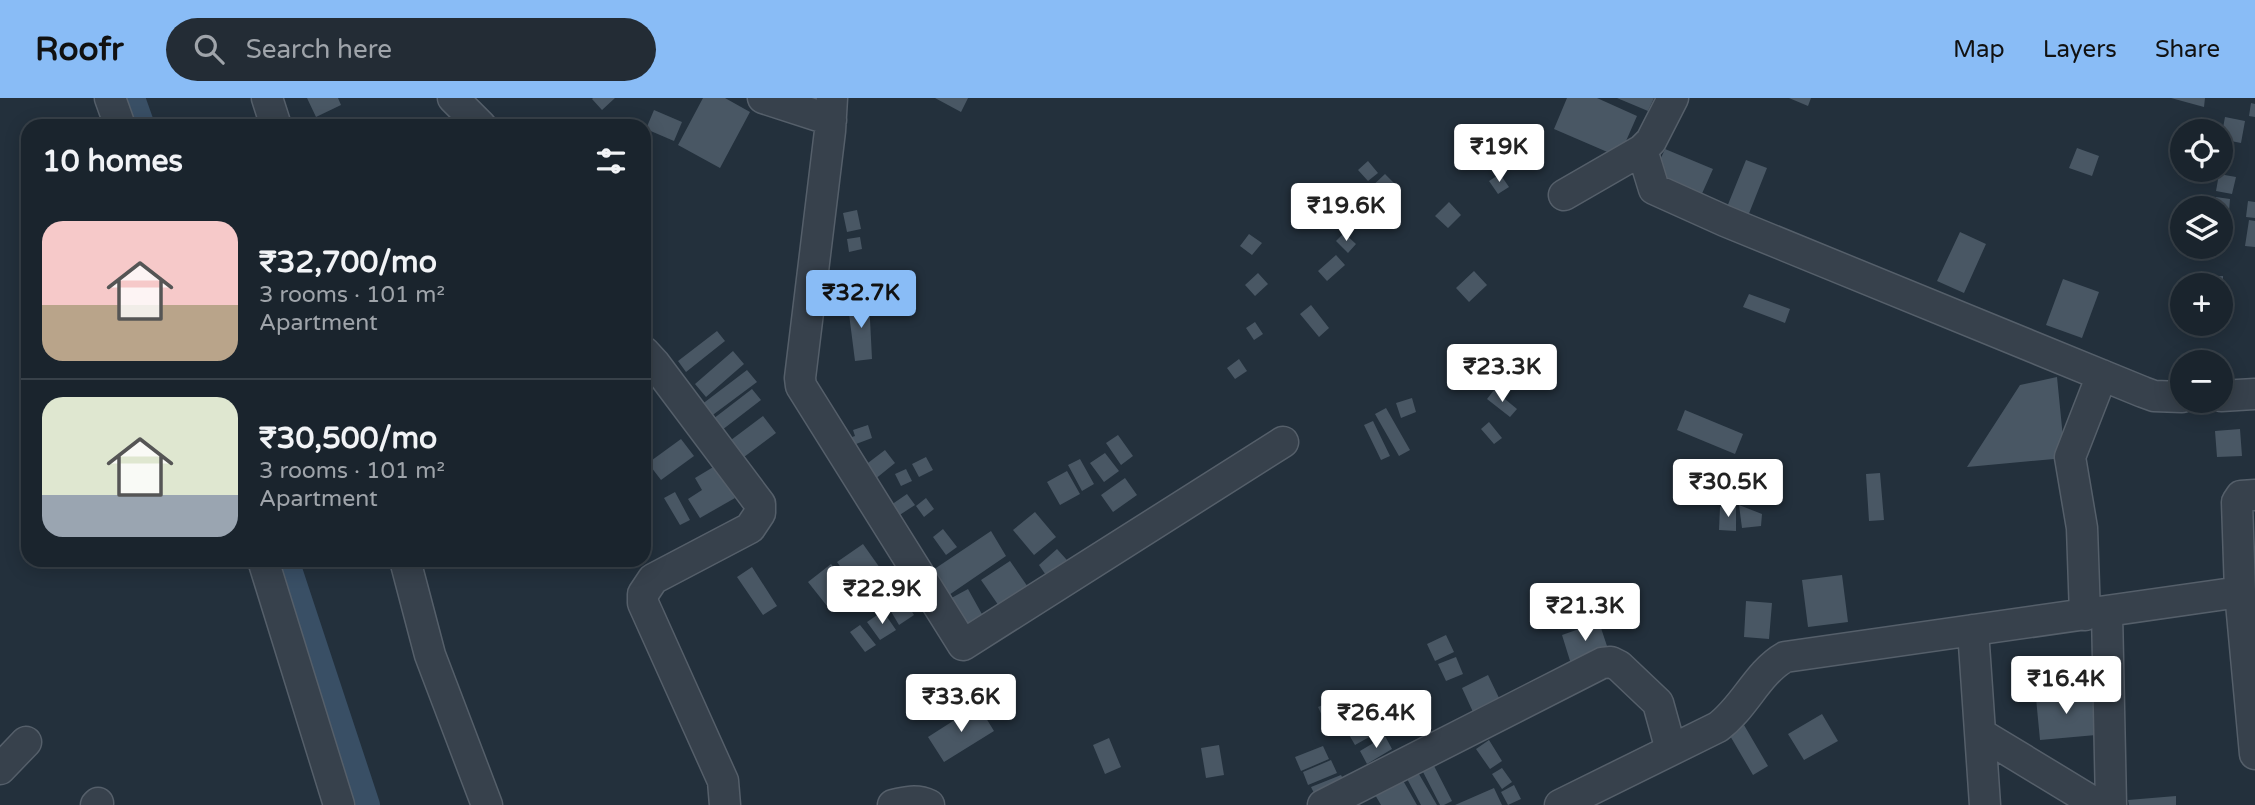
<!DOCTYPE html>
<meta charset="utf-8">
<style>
body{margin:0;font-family:"Varela Round",sans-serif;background:#232c35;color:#f1f3f6;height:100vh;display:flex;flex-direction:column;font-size:26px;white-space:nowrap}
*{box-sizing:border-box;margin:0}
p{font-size:23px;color:#9fa4aa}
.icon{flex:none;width:38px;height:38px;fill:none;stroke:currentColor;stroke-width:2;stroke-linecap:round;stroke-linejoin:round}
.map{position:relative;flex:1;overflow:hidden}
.sheet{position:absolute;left:21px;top:21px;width:630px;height:448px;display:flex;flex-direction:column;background:#1a242d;border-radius:21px;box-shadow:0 4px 18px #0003,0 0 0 2px #384149}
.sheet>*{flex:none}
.fabs{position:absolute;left:2170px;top:21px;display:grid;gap:14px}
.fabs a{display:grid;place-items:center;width:63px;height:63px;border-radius:50%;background:#1a242d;box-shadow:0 4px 18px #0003,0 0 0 2px #384149;font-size:35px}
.price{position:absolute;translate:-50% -60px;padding:0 16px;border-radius:7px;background:#fff;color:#222;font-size:23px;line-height:46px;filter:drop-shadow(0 2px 4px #0008)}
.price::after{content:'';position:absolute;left:50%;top:42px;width:21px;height:16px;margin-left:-10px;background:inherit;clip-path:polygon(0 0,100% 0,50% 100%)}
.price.selected{background:#89bcf6;color:#111}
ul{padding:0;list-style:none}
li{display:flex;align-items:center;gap:21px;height:175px;padding:0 21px}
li+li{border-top:2px solid #384149}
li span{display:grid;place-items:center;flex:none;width:196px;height:140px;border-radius:21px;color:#555}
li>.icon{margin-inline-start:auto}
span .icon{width:84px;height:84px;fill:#fffc;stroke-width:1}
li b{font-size:30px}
h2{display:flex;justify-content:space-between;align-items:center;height:84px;padding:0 21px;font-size:30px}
header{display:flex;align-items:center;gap:42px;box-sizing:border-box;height:98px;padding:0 35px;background:#89bcf6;color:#111}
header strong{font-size:33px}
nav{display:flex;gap:38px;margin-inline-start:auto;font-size:24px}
.search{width:490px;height:63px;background:#232c35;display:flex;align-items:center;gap:18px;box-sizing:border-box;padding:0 24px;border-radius:38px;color:#9fa4aa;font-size:26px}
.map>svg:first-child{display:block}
</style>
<header>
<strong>Roofr</strong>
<div class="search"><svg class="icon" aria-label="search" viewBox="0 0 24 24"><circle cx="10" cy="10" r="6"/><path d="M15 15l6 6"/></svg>Search here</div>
<nav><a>Map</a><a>Layers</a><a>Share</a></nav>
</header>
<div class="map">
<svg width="2255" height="707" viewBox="0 0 2255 707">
<rect width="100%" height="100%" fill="#23303c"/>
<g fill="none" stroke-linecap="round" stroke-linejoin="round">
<path stroke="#394f65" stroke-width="26" d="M132,0L142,28
M286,462L367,707"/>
</g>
<path fill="#495764" d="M307,0H338L341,7L316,19Z
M593,0H615L602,12L592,1Z
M703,0H725L750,14L720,70L678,47Z
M935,0H968L961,14Z
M1567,0H1597L1637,18L1619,59L1554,31Z
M1617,0H1654L1648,13Z
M1789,0H1811L1808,8Z
M2171,0H2205L2204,9Z
M2251,5L2255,6V19L2249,18Z
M654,12L682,24L674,43L646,31Z
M2225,19L2245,23L2241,45L2221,41Z
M2077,50L2099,58L2092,78L2069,70Z
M1665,51L1713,71L1700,100L1652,80Z
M1746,62L1767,70L1748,118L1727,109Z
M1368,63L1378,75L1368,83L1358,72Z
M1385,76L1397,88L1380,103L1369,91Z
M1500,76L1509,89L1498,96L1489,83Z
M2219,76L2236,79L2232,96L2216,93Z
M644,99L653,106L644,119Z
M2216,99L2230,101L2229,114L2214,110Z
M2248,103L2255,104V120L2246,119Z
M1449,104L1461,117L1448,130L1435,118Z
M857,112L861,131L847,134L843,115Z
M2249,122L2255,123V149L2245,148Z
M1960,134L1986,146L1964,195L1937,183Z
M1344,135L1356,146L1348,155L1336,143Z
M1249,136L1262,145L1252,157L1240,148Z
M860,139L862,151L849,154L847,141Z
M1336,157L1345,167L1327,183L1318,173Z
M1474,173L1487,187L1469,204L1456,190Z
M1258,175L1268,186L1255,198L1245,187Z
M2223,178V187H2193V179Z
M2063,181L2099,194L2082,240L2046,227Z
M2221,190H2223L2224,221H2221Z
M1749,196L1790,211L1785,225L1743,209Z
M869,201L872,261L855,263L848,208Z
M1311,207L1329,230L1319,239L1300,216Z
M1255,224L1263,236L1254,242L1246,230Z
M717,233L725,243L686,274L678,263Z
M733,253L744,266L706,299L695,286Z
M1239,261L1247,273L1235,281L1227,270Z
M747,272L757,284L710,319L701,307Z
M2057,279L2065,360L1967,369L2020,287Z
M752,291L761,302L722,332L713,321Z
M1494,292L1517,311L1510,319L1487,301Z
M1412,300L1416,314L1401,320L1396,305Z
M1386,310L1410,352L1399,358L1375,316Z
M1685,312L1743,336L1735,356L1677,332Z
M763,318L776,335L744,359L731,342Z
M1373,323L1390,358L1381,362L1364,327Z
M1489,324L1502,340L1494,346L1481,331Z
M868,327L872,340L848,349L846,341L855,338L853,332Z
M2240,331L2242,358L2217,359L2215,333Z
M1118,337L1133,358L1121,367L1106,345Z
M681,341L694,358L661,382L648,365Z
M885,352L895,365L874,382L864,368Z
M1105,355L1119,373L1104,384L1090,365Z
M926,359L933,372L919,379L912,366Z
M1080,361L1094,386L1082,393L1068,367Z
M715,368L735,400L700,420L688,401L702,392L695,380Z
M906,371L912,383L901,388L895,376Z
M1067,373L1080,396L1060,407L1047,384Z
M1880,375L1884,422L1869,423L1866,376Z
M1125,380L1137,397L1113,414L1101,397Z
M675,394L690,422L680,427L664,400Z
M907,396L915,407L895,420L888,409Z
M926,400L934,411L924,419L916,408Z
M1739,407L1762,416L1761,428L1742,430Z
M1720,409H1736V433L1719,432Z
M1035,414L1056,439L1034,457L1013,432Z
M943,431L957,449L946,457L933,439Z
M991,433L1006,458L946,499L930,474Z
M863,446L880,470L855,489L837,464Z
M1057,451L1075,471L1050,483L1039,467Z
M1010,463L1030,492L1001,511L981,482Z
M831,466L850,490L827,508L808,484Z
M752,469L777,508L763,517L737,479Z
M1842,477L1848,524L1808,529L1802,482Z
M1587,486L1596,518L1559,528L1550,497Z
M968,491L983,518L960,531L944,504Z
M901,496L914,517L899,527L886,505Z
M1746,503L1772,505L1769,541L1744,539Z
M883,513L896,532L880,542L867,524Z
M1599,524L1609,554L1571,566L1562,537Z
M860,527L876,547L865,554L850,534Z
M1446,537L1454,554L1435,563L1427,546Z
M1456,559L1463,576L1446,583L1438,566Z
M1488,577L1500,602L1473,614L1462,590Z
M2092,595L2096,637L2040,642L2036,600Z
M1345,597L1352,614L1326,626L1318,609Z
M978,607L994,633L944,664L928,639Z
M1822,616L1838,643L1804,662L1788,636Z
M1373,621L1380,633L1355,647L1348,635Z
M1744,627L1768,668L1753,677L1729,636Z
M1385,638L1392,651L1367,666L1360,653Z
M1109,640L1121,669L1105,676L1093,647Z
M1489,642L1502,663L1490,671L1476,651Z
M1219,647L1224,677L1206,680L1201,650Z
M1323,648L1329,661L1301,673L1295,659Z
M1331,662L1337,675L1308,687L1303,674Z
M1433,666L1452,703L1444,707H1440L1422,672Z
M1502,670L1512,684L1502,691L1492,676Z
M1416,671L1437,707H1421L1405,677Z
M1341,677L1347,688L1317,701L1311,689Z
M1401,679L1417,707H1381L1374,695Z
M1514,687L1521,701L1508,707L1501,694Z
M1494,690L1502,707H1455Z
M2176,698V707H2129L2128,702Z"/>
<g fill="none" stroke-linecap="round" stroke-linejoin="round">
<g stroke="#555f6a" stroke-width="33">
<path id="street" d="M110,0L120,28
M267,0L276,28
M453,0L481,28
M763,0L831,22
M832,0L830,33L800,280L801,288L963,547L1283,344
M1642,52L1654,91L1725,123L2143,294L2154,298L2182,299
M1564,97L1642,52L1651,43L1673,0
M644,254L655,266L760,406V415L750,430L653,481L643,496V505L723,683L725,707
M2221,298L2255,296
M2255,397L2241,398L2237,404L2240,494L2255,656
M263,462L339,707
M405,462L430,557L487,707
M2107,514L2111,707
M2085,517L2082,430L2070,359L2102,277
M1973,532L1985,707
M1981,636L2098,707
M0,671L26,644
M96,707L98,705
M893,707C905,704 917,701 929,707
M1323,707L1602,565L1611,564L1619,568L1658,605L1671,652
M1560,707L1718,629C1745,609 1757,575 1785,559L2240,494"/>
</g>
<use href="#street" stroke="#37414c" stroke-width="30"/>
</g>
</svg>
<div class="fabs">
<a><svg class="icon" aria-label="locate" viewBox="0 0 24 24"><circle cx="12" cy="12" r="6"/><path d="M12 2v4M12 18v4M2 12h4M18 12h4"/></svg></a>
<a><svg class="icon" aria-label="layers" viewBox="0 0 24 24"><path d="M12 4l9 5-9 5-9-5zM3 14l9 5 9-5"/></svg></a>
<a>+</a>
<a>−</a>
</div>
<b class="price" style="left:1499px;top:86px">₹19K</b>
<b class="price" style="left:1346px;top:145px">₹19.6K</b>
<b class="price selected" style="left:861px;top:232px">₹32.7K</b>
<b class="price" style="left:1502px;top:306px">₹23.3K</b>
<b class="price" style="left:1728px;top:421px">₹30.5K</b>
<b class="price" style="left:882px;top:528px">₹22.9K</b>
<b class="price" style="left:1585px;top:545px">₹21.3K</b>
<b class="price" style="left:2066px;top:618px">₹16.4K</b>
<b class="price" style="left:961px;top:636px">₹33.6K</b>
<b class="price" style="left:1376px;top:652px">₹26.4K</b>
<section class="sheet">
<h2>10 homes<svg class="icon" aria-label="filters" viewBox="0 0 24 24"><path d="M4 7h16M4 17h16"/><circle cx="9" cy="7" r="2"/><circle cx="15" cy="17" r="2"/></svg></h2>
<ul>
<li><span style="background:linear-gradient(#f6c9c9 60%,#b9a48a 0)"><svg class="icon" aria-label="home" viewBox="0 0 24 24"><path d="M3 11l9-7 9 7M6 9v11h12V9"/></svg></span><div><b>₹32,700/mo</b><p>3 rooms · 101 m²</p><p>Apartment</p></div></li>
<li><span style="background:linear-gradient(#dfe7d0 70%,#9aa5b1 0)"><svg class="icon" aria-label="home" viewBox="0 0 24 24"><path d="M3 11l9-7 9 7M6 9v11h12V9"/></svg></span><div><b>₹30,500/mo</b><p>3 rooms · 101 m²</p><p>Apartment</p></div></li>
</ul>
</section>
</div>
